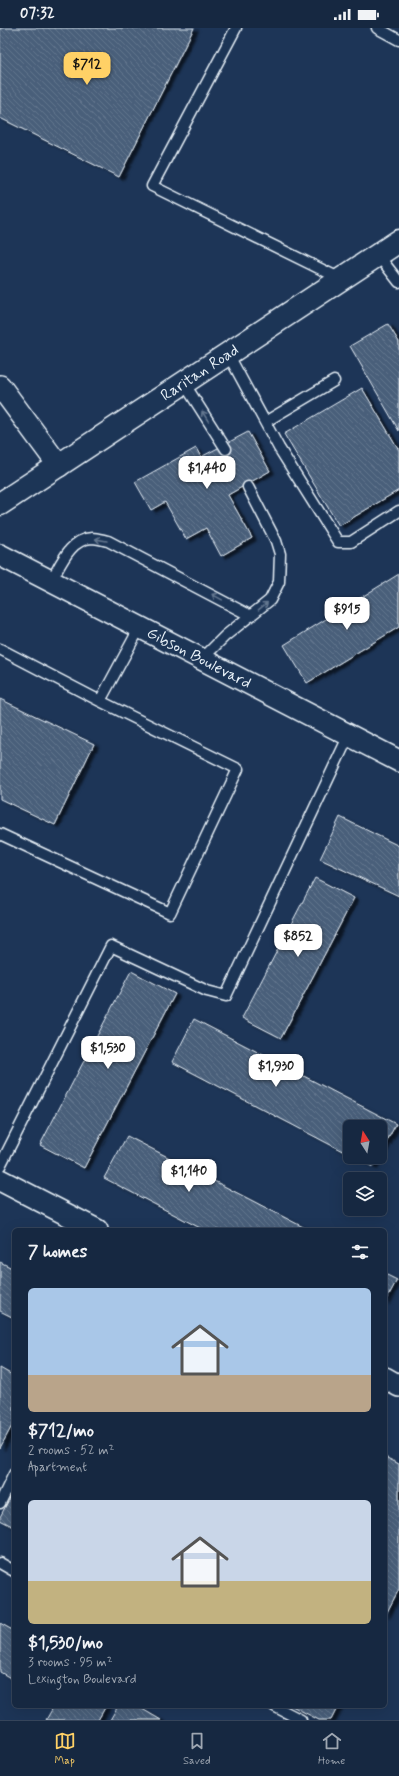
<!DOCTYPE html>
<meta charset="utf-8">
<style>
body{margin:0;font-family:Mynerve,sans-serif;background:#1f3048;color:#f1f3f6;height:100vh;display:flex;flex-direction:column;font-size:15px;white-space:nowrap}
*{box-sizing:border-box;margin:0}
p{font-size:13px;color:#9ea6b1}
.icon{flex:none;width:22px;height:22px;fill:none;stroke:currentColor;stroke-width:2;stroke-linecap:round;stroke-linejoin:round}
.map{position:relative;flex:1;overflow:hidden}
.details{position:absolute;left:12px;top:1200px;width:375px;height:480px;display:flex;flex-direction:column;background:#162841;border-radius:6px;box-shadow:0 4px 16px #0002,0 0 0 1px #35445a}
.details>*{flex:none}
.needle{width:26px;rotate:349deg}
.controls{position:absolute;left:343px;top:1092px;display:grid;gap:8px}
.controls a{display:grid;place-items:center;width:44px;height:44px;border-radius:6px;background:#162841;box-shadow:0 4px 16px #0002,0 0 0 1px #35445a;font-size:20px}
.price{position:absolute;translate:-50% -34px;padding:0 9px;border-radius:8px;background:#fff;color:#222;font-size:13px;line-height:26px;filter:drop-shadow(0 1px 2px #0008)}
.price::after{content:'';position:absolute;left:50%;top:24px;width:12px;height:9px;margin-left:-6px;background:inherit;clip-path:polygon(0 0,100% 0,50% 100%)}
.price.current{background:#ffd166;color:#111}
ul{padding:0;list-style:none}
li{display:grid;align-content:center;gap:8px;height:212px;padding:0 16px}
li span{display:grid;place-items:center;height:124px;border-radius:6px;color:#555}
li>.icon{margin-inline-start:auto}
span .icon{width:72px;height:72px;fill:#fffc;stroke-width:1}
li b{font-size:17px}
h2{display:flex;justify-content:space-between;align-items:center;height:48px;padding:0 16px;font-size:17px}
.status{display:flex;justify-content:space-between;align-items:center;height:28px;padding:0 20px;background:#162841;direction:ltr}
.status svg{height:11px;fill:currentColor}
.dock{display:flex;justify-content:space-around;align-items:center;height:56px;border-top:1px solid #35445a;background:#162841;font-size:11px;color:#9ea6b1}
.dock a{display:grid;justify-items:center;gap:2px}
.dock .current{color:#ffd166}
.map>svg:first-child{display:block}
</style>
<div class="status"><b>07:32</b><svg viewBox="0 0 49 12"><path d="M0 12V9h3v3zM5 12V6h3v6zM10 12V3h3v9zM15 12V0h3v12zM26 1h20v11H26zM47 4h2v5h-2z"/></svg></div>
<div class="map">
<svg width="399" height="1692" viewBox="0 0 399 1692">
<defs>
<pattern id="building-back-hatch" width="6" height="6" patternUnits="userSpaceOnUse"><rect width="6" height="6" fill="#495e7a"/><path d="M-1 5l2 2M0 0l6 6M5-1l2 2" fill="none" stroke="#63768e"/></pattern>
<filter id="shadow"><feDropShadow dx="4.5" dy="2.5" stdDeviation="1" flood-color="#0009"/></filter>
</defs>
<rect width="100%" height="100%" fill="#1d3557"/>
<filter id="ink" filterUnits="userSpaceOnUse"><feTurbulence type="fractalNoise" baseFrequency=".025" numOctaves="2"/><feDisplacementMap in="SourceGraphic" scale="8" xChannelSelector="R" yChannelSelector="G"/><feConvolveMatrix kernelMatrix="1 2 1 2 8 2 1 2 1" color-interpolation-filters="sRGB"/></filter>
<g filter="url(#ink)">
<path fill="url(#building-back-hatch)" stroke="#e8f1f8" filter="url(#shadow)" d="M0,0H194L119,149L0,90Z
M388,296L399,314V403L350,318Z
M362,360L399,422V462L339,498L284,406Z
M248,404L270,443L228,467L252,510L221,528L206,500L186,511L165,474L151,482L135,454L196,420L201,429Z
M399,546V599L307,655L284,617Z
M0,671L94,716L55,797L0,771Z
M340,789L399,818V868L320,831Z
M315,850L354,870L281,1010L242,990Z
M131,943L175,966L84,1140L40,1117Z
M194,991L396,1096L380,1126V1099H350V1127L172,1034Z
M127,1108L305,1200V1202H204L104,1150Z
M354,1129H378L373,1139Z
M0,1234L14,1241V1290L0,1283Z
M385,1246L397,1252L385,1274Z
M0,1340L14,1348V1394L0,1420Z
M385,1429L399,1436V1561L385,1588Z
M14,1462V1499L0,1492V1489Z
M0,1595L14,1603V1652L0,1644Z
M54,1678H106L98,1692H46Z
M118,1678H137L161,1692H110Z
M292,1678H338L331,1692H319Z"/>
<g fill="none" stroke-linecap="round" stroke-linejoin="round">
<g stroke="#e8f1f8" stroke-width="13">
<path id="service" d="M236,0L152,158L341,251
M377,0L399,12
M378,227L399,254
M228,326L279,420L338,514H351L399,483
M184,355L226,421
M265,394L334,353
M51,553C61,536 70,511 92,510C97,510 103,512 108,513L251,588
M0,621L100,673
M202,631L225,608L270,572L279,554L280,526L276,513L248,459
M0,806L170,885L238,741L100,673L140,599
M0,1138L111,918L207,963L226,968L349,707
M0,1475L14,1446
M0,1535L14,1543
M274,1678L301,1692"/>
</g>
<g stroke="#e8f1f8" stroke-width="24">
<g id="minor">
<path d="M0,358L59,438"/>
<path id="s1" d="M0,527L399,733"/>
<path d="M0,1152L97,1202"/>
<path d="M385,1350L399,1358"/>
</g>
</g>
<g stroke="#e8f1f8" stroke-width="25">
<g id="secondary">
<path id="s2" d="M0,476L399,213"/>
</g>
</g>
<use href="#service" stroke="#1d3557" stroke-width="10"/>
<use href="#minor" stroke="#1d3557" stroke-width="21"/>
<use href="#secondary" stroke="#1d3557" stroke-width="22"/>
</g>
<defs><path id="oneway-shaft" d="M-6 0H5M1.5-3L5.5 0L1.5 3" fill="none" stroke-width="1.6" stroke-linecap="round" stroke-linejoin="round"/></defs>
<g stroke="#64778f">
<use href="#oneway-shaft" transform="translate(205 388) rotate(-122)"/>
<use href="#oneway-shaft" transform="translate(101 512) rotate(-170)"/>
<use href="#oneway-shaft" transform="translate(217 569) rotate(-151)"/>
<use href="#oneway-shaft" transform="translate(263 578) rotate(-40)"/>
</g>
</g>
<g text-anchor="middle" dominant-baseline="central" stroke-width="3" stroke-linejoin="round" paint-order="stroke">
<g font-size="16" fill="#e8f1f8" stroke="#1d3557">
<text stroke="none"><textPath href="#s2" startOffset="239">Raritan Road</textPath></text>
<text stroke="none"><textPath href="#s1" startOffset="224">Gibson Boulevard</textPath></text>
</g>
</g>
</svg>
<div class="controls">
<a><svg class="needle" viewBox="-14 -14 28 28"><path d="M0-13l5 13h-10z" fill="#e53935"/><path d="M0 13l5-13h-10z" fill="#9ea6b1"/></svg></a>
<a><svg class="icon" aria-label="layers" viewBox="0 0 24 24"><path d="M12 4l9 5-9 5-9-5zM3 14l9 5 9-5"/></svg></a>
</div>
<b class="price current" style="left:87px;top:58px">$712</b>
<b class="price" style="left:207px;top:462px">$1,440</b>
<b class="price" style="left:347px;top:603px">$915</b>
<b class="price" style="left:298px;top:930px">$852</b>
<b class="price" style="left:108px;top:1042px">$1,530</b>
<b class="price" style="left:276px;top:1060px">$1,930</b>
<b class="price" style="left:189px;top:1165px">$1,140</b>
<section class="details">
<h2>7 homes<svg class="icon" aria-label="filters" viewBox="0 0 24 24"><path d="M4 7h16M4 17h16"/><circle cx="9" cy="7" r="2"/><circle cx="15" cy="17" r="2"/></svg></h2>
<ul>
<li><span style="background:linear-gradient(#a9c7e8 70%,#b9a48a 0)"><svg class="icon" aria-label="home" viewBox="0 0 24 24"><path d="M3 11l9-7 9 7M6 9v11h12V9"/></svg></span><div><b>$712/mo</b><p>2 rooms · 52 m²</p><p>Apartment</p></div></li>
<li><span style="background:linear-gradient(#c9d6e8 65%,#c2b280 0)"><svg class="icon" aria-label="home" viewBox="0 0 24 24"><path d="M3 11l9-7 9 7M6 9v11h12V9"/></svg></span><div><b>$1,530/mo</b><p>3 rooms · 95 m²</p><p>Lexington Boulevard</p></div></li>
</ul>
</section>
</div>
<nav class="dock">
<a class="current"><svg class="icon" aria-label="map" viewBox="0 0 24 24"><path d="M3 6l6-2 6 2 6-2v14l-6 2-6-2-6 2zM9 4v14M15 6v14"/></svg>Map</a>
<a><svg class="icon" aria-label="saved" viewBox="0 0 24 24"><path d="M7 4h10v16l-5-4-5 4z"/></svg>Saved</a>
<a><svg class="icon" aria-label="home" viewBox="0 0 24 24"><path d="M3 11l9-7 9 7M6 9v11h12V9"/></svg>Home</a>
</nav>
